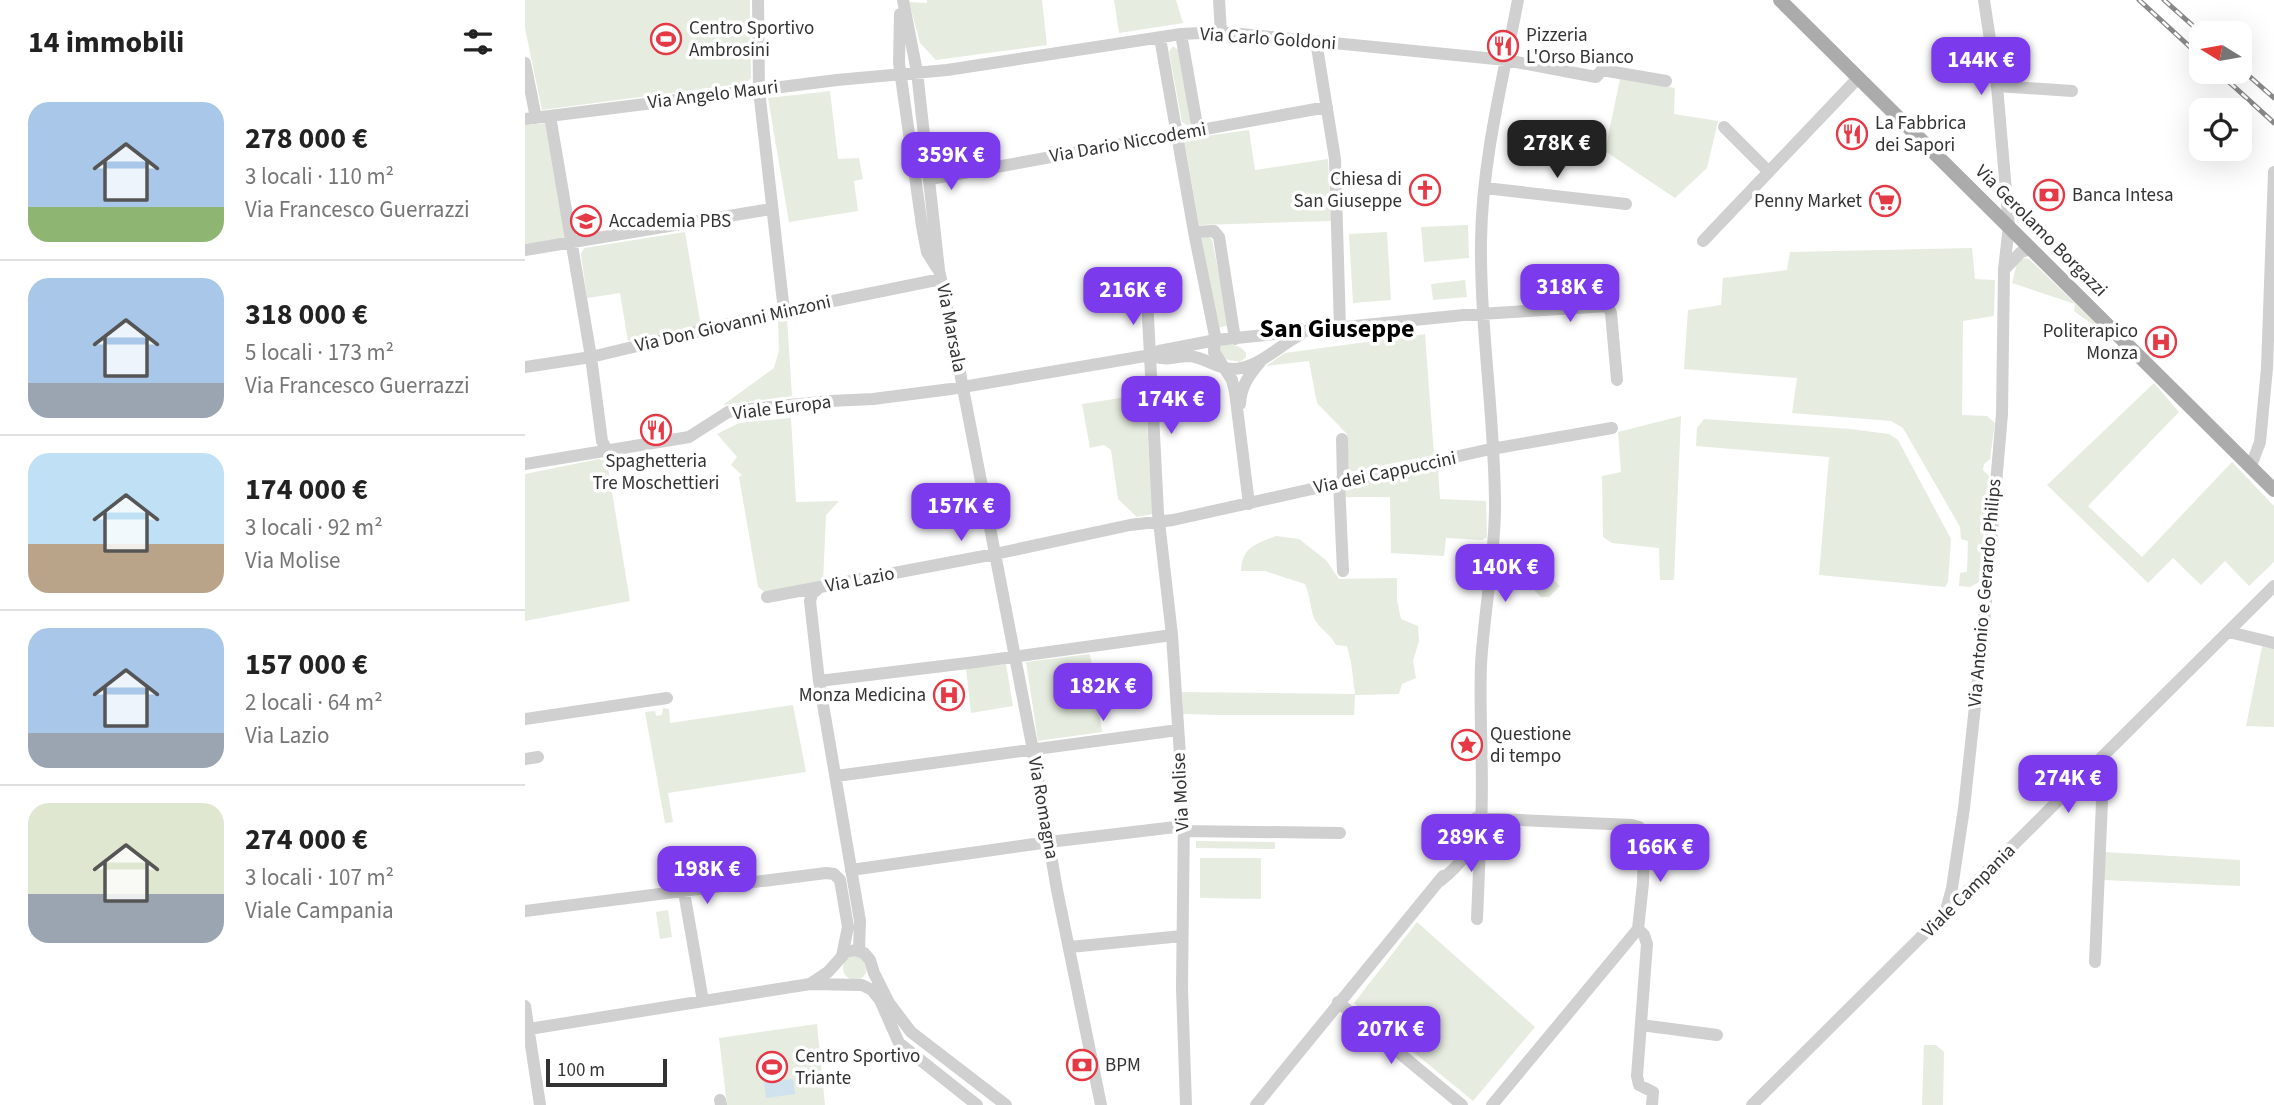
<!DOCTYPE html>
<html lang="it">
<meta charset="utf-8">
<style>
body{margin:0;font-family:"Source Sans 3",sans-serif;background:#f2f2f2;color:#222;height:100vh;display:flex;flex-direction:column;font-size:26px;white-space:nowrap}
*{box-sizing:border-box;margin:0}
p{font-size:23px;color:#767676}
.icon{flex:none;width:38px;height:38px;fill:none;stroke:currentColor;stroke-width:2;stroke-linecap:round;stroke-linejoin:round}
.map{position:relative;flex:1;overflow:hidden}
.sheet{display:flex;flex-direction:column;background:#fff;width:525px}
.sheet>*{flex:none}
.needle{width:46px;rotate:281deg}
.tools{position:absolute;left:1664px;top:21px;display:grid;gap:14px}
.tools a{display:grid;place-items:center;width:63px;height:63px;border-radius:14px;background:#fff;box-shadow:0 7px 28px #0002;font-size:35px}
.scale{position:absolute;left:21px;bottom:18px;width:121px;box-sizing:border-box;padding-left:7px;border:4px solid #333;border-top:0;font-size:19px;line-height:24px;white-space:nowrap;color:#333;-webkit-text-stroke:5px #fff;paint-order:stroke}
.price{position:absolute;translate:-50% -60px;padding:0 16px;border-radius:14px;background:#7c3aed;color:#fff;font-size:23px;line-height:46px;filter:drop-shadow(0 2px 4px #0008)}
.price::after{content:'';position:absolute;left:50%;top:42px;width:21px;height:16px;margin-left:-10px;background:inherit;clip-path:polygon(0 0,100% 0,50% 100%)}
.price.selected{background:#222;color:#fff}
ul{padding:0;list-style:none}
li{display:flex;align-items:center;gap:21px;height:175px;padding:0 28px}
li+li{border-top:2px solid #e0e0e0}
li span{display:grid;place-items:center;flex:none;width:196px;height:140px;border-radius:21px;color:#555}
li>.icon{margin-inline-start:auto}
span .icon{width:84px;height:84px;fill:#fffc;stroke-width:1}
li b{font-size:30px}
h2{display:flex;justify-content:space-between;align-items:center;height:84px;padding:0 28px;font-size:30px}
main{display:flex;flex:1;min-height:0}
.map>svg:first-child{display:block}
</style>
<main>
<section class="sheet">
<h2>14 immobili<svg class="icon" aria-label="filters" viewBox="0 0 24 24"><path d="M4 7h16M4 17h16"/><circle cx="9" cy="7" r="2"/><circle cx="15" cy="17" r="2"/></svg></h2>
<ul>
<li><span style="background:linear-gradient(#a9c7e8 75%,#8fb573 0)"><svg class="icon" aria-label="home" viewBox="0 0 24 24"><path d="M3 11l9-7 9 7M6 9v11h12V9"/></svg></span><div><b>278 000 €</b><p>3 locali · 110 m²</p><p>Via Francesco Guerrazzi</p></div></li>
<li><span style="background:linear-gradient(#a9c7e8 75%,#9aa5b1 0)"><svg class="icon" aria-label="home" viewBox="0 0 24 24"><path d="M3 11l9-7 9 7M6 9v11h12V9"/></svg></span><div><b>318 000 €</b><p>5 locali · 173 m²</p><p>Via Francesco Guerrazzi</p></div></li>
<li><span style="background:linear-gradient(#bfe0f5 65%,#b9a48a 0)"><svg class="icon" aria-label="home" viewBox="0 0 24 24"><path d="M3 11l9-7 9 7M6 9v11h12V9"/></svg></span><div><b>174 000 €</b><p>3 locali · 92 m²</p><p>Via Molise</p></div></li>
<li><span style="background:linear-gradient(#a9c7e8 75%,#9aa5b1 0)"><svg class="icon" aria-label="home" viewBox="0 0 24 24"><path d="M3 11l9-7 9 7M6 9v11h12V9"/></svg></span><div><b>157 000 €</b><p>2 locali · 64 m²</p><p>Via Lazio</p></div></li>
<li><span style="background:linear-gradient(#dfe7d0 65%,#9aa5b1 0)"><svg class="icon" aria-label="home" viewBox="0 0 24 24"><path d="M3 11l9-7 9 7M6 9v11h12V9"/></svg></span><div><b>274 000 €</b><p>3 locali · 107 m²</p><p>Viale Campania</p></div></li>
</ul>
</section>
<div class="map">
<svg width="1749" height="1105" viewBox="0 0 1749 1105">
<rect width="100%" height="100%" fill="#fff"/>
<path fill="#e6ecdf" d="M0,0H225L226,78L221,83L17,110L0,28Z
M402,0H517L522,45L411,60L395,43L384,2L402,3Z
M589,0H651L658,23L594,33Z
M648,46L653,50L667,121L663,126L657,122L644,52Z
M1095,79L1150,88L1149,114L1193,121L1182,168L1150,198L1080,151Z
M305,91L313,159L334,158L338,179L329,181L333,211L264,222L243,98Z
M22,123L41,238L0,244V125Z
M724,130L730,170L803,159L806,221L674,225L659,139Z
M943,225L944,258L899,262L896,227Z
M160,232L176,326L103,341L95,293L62,298L56,254L59,248Z
M862,232L866,300L828,303L824,234Z
M676,236L685,237L687,240L704,325L693,328Z
M1447,248L1450,279L1470,280L1469,316L1438,321L1437,415L1462,416L1470,423L1465,459L1459,464L1458,470L1464,476L1454,582L1445,587L1434,586L1435,573L1442,572L1443,541L1436,539L1435,527L1378,428L1366,421L1267,413L1272,378L1159,369L1163,310L1196,305L1198,278L1262,270L1265,252Z
M1499,258L1504,259L1575,327L1578,332L1549,311L1550,304L1487,283L1492,263Z
M940,280L942,297L908,300L906,284Z
M262,318L267,396L198,405L249,368L254,350L253,321Z
M900,334L909,455L824,472L822,434L792,403L784,361L741,366L760,353Z
M694,344C705,344 715,344 721,353V357L715,362L700,359L694,354Z
M1629,383L1654,412L1563,506L1617,557L1707,462L1749,506V562L1724,586L1700,561L1676,585L1648,558L1623,583L1522,485Z
M620,394L628,514L612,517L593,499L586,450L579,445L565,448L557,404Z
M1156,416L1149,580H1135L1134,548L1087,543L1078,537L1077,476L1096,472L1093,432Z
M266,418L271,502L314,501L301,515L298,582L241,593L233,587L214,477L217,475L206,465L212,457L192,434L214,423Z
M1179,419L1326,429L1364,434L1373,440L1426,539L1423,582L1420,587L1294,575L1304,457L1171,446L1172,428Z
M74,459L82,462L105,601L0,621V474Z
M913,469L915,499L961,501L962,537L957,540L921,538L919,556L866,553L865,497H820L819,487Z
M751,536L774,539L801,560L814,579L872,578V600L876,619L893,626L894,641L888,661L891,678L877,684L874,694L830,695L829,715H691L658,714L657,692L830,694L826,662L822,646L811,645C806,634 794,629 789,618C785,607 785,595 780,584L740,571H716C717,547 731,544 751,536Z
M976,559L1009,561L1035,586L1024,597H1016L992,573L983,586H977Z
M1738,642L1749,645V727L1721,726Z
M565,654L577,732L513,741L501,662Z
M481,664L488,706L446,713L441,669Z
M268,705L281,772L143,793L148,822L140,823L120,712L130,711L131,716L137,715L138,708L144,709L145,723Z
M671,841L750,842V849L671,848Z
M1580,852L1715,860V886L1578,880Z
M675,858H736V899L675,898Z
M143,910L147,937L135,939L131,912Z
M892,922L1010,1027L948,1101L829,1003Z
M318 968a12 12 0 1 1 24 0a12 12 0 1 1-24 0Z
M292,1024L300,1105H202L194,1038Z
M1399,1045H1411L1419,1052L1418,1105H1397Z"/>
<path fill="#cfe2ee" d="M268,1079L270,1094L241,1098L239,1082Z"/>
<g fill="none" stroke-linecap="round" stroke-linejoin="round">
<path stroke="#d0d0d0" stroke-width="12" d="M233,0L234,90L259,311
M378,0L392,72L414,270L425,321L508,750L532,890L576,1105
M694,0L696,32
M375,14L374,63L397,226L402,252L412,268
M656,34L673,131
M635,38L669,232L690,336L689,352L707,380L710,392L724,504
M791,41L810,159L815,328
M0,63L11,118
M1472,86L1547,91
M25,116L66,357L77,441L83,452
M0,119L312,80L422,70L656,34L696,32L981,60L1071,77L1077,70L1141,81
M1199,127L1244,172
M405,179L802,107
M960,188L1101,204
M669,232L689,231L694,237L710,339
M1178,241L1334,77
M0,250L246,209
M1480,269L1496,252L1506,249
M622,297L633,513L647,635L659,815L657,988L661,1105
M626,355C640,362 650,356 664,356C679,357 691,368 706,369C732,370 753,346 775,335
M0,367L66,357L259,311L416,279
M715,404C716,386 724,375 735,362
M817,439L818,481
M0,464L164,437L203,412L214,410L305,401L348,399L426,389L626,355L634,351L691,340L939,315L1083,306L1086,313L1092,380
M1726,466L1735,442L1742,368L1749,172
M814,482L818,571
M294,588L287,594L285,601L294,681L335,921L334,951
M242,597L470,554L605,525L648,520L961,450L1087,428
M1704,632L1749,643
M294,681L451,662L647,635
M0,719L142,698
M0,759L13,757
M311,776L653,730
M951,818L1107,825L1114,827L1119,833L1118,883L1113,929L967,1105
M659,831L815,833
M945,839L955,846L952,919
M326,870L524,842L659,826
M915,881C934,866 950,847 956,824C959,771 954,718 956,665C959,611 970,559 970,506C970,418 955,330 956,241C957,160 978,79 993,0
M159,892L178,1001
M0,911L301,873L309,874L315,880L323,927L317,956
M1420,914L1427,888L1439,808L1459,623L1477,414L1479,269L1484,226L1472,86L1459,0
M1113,929L1119,935L1122,944L1112,1076L1114,1085L1128,1092L1127,1105
M545,947L657,936
M1570,962L1579,756
M285,984L303,972L321,952L330,950L339,953L345,960L349,973L364,1003L386,1032L481,1105
M813,1002L937,1105
M0,1006L15,1105
M1116,1025L1192,1035
M4,1029L285,984L337,985L347,990L355,1000L374,1043L452,1105
M195,1100L196,1105
M731,1105L918,876
M1227,1105L1749,586"/>
<path stroke="#ababab" stroke-width="14" d="M1255,0L1749,490"/>
<g stroke="#888" stroke-width="5">
<path id="rail" d="M1614,0L1676,57
M1639,0L1676,33
M1715,68L1749,98
M1693,72L1749,123"/>
</g>
<use href="#rail" stroke="#fff" stroke-width="2.5" stroke-dasharray="8" stroke-linecap="butt"/>
</g>
<defs>
<g id="stadium-ring" transform="scale(1.575)"><circle r="9.5" fill="#fff" stroke="#e63946" stroke-width="1.5"/><path d="M0-5a6.5 5 0 1 0 0 10a6.5 5 0 1 0 0-10ZM-3.5-1.8h7v3.6h-7Z" fill="#e63946"/></g>
<g id="restaurant-ring" transform="scale(1.575)"><circle r="9.5" fill="#fff" stroke="#e63946" stroke-width="1.5"/><path d="M-5-6h1v4h1v-4h1v4h1v-4h1v5L-1.5 .5V6h-2V.5L-5-1ZM5-6V6H3V1.5H1.5Q1.5-4 5-6Z" fill="#e63946"/></g>
<g id="church-ring" transform="scale(1.575)"><circle r="9.5" fill="#fff" stroke="#e63946" stroke-width="1.5"/><path d="M-1.2-6h2.4v3.5h3.3v2.4h-3.3V6h-2.4V-.1h-3.3v-2.4h3.3Z" fill="#e63946"/></g>
<g id="bank-ring" transform="scale(1.575)"><circle r="9.5" fill="#fff" stroke="#e63946" stroke-width="1.5"/><path d="M-6-4H6V4H-6ZM0-2.3a2.3 2.3 0 1 0 0 4.6a2.3 2.3 0 1 0 0-4.6Z" fill="#e63946"/></g>
<g id="supermarket-ring" transform="scale(1.575)"><circle r="9.5" fill="#fff" stroke="#e63946" stroke-width="1.5"/><path d="M-6-5.5h2.5l.6 2H6L4.5 2H-2.5L-4.4-4H-6ZM-1.5 3.2a1.3 1.3 0 1 0 .1 0ZM3 3.2a1.3 1.3 0 1 0 .1 0Z" fill="#e63946"/></g>
<g id="school-ring" transform="scale(1.575)"><circle r="9.5" fill="#fff" stroke="#e63946" stroke-width="1.5"/><path d="M0-5L7-2L0 1L-7-2ZM-4 1L0 2.5L4 1V4Q0 6-4 4Z" fill="#e63946"/></g>
<g id="hospital-ring" transform="scale(1.575)"><circle r="9.5" fill="#fff" stroke="#e63946" stroke-width="1.5"/><path d="M-5-5h3v3.5h4V-5h3V5h-3V1.5h-4V5h-3Z" fill="#e63946"/></g>
<g id="sight-ring" transform="scale(1.575)"><circle r="9.5" fill="#fff" stroke="#e63946" stroke-width="1.5"/><path d="M0-6L1.8-2.2L6-1.7L2.9 1.2L3.7 5.4L0 3.3L-3.7 5.4L-2.9 1.2L-6-1.7L-1.8-2.2Z" fill="#e63946"/></g>
</defs>
<g fill-rule="evenodd">
<use href="#stadium-ring" x="141" y="39"/>
<use href="#restaurant-ring" x="978" y="46"/>
<use href="#restaurant-ring" x="1327" y="134"/>
<use href="#church-ring" x="900" y="190"/>
<use href="#bank-ring" x="1524" y="195"/>
<use href="#supermarket-ring" x="1360" y="201"/>
<use href="#school-ring" x="61" y="221"/>
<use href="#hospital-ring" x="1636" y="342"/>
<use href="#restaurant-ring" x="131" y="430"/>
<use href="#hospital-ring" x="424" y="695"/>
<use href="#sight-ring" x="942" y="745"/>
<use href="#bank-ring" x="557" y="1065"/>
<use href="#stadium-ring" x="247" y="1067"/>
</g>
<g text-anchor="middle" dominant-baseline="central" stroke-width="7" stroke-linejoin="round" paint-order="stroke">
<g font-size="19" fill="#333" stroke="#fff" text-anchor="start">
<text x="164" y="28">Centro Sportivo<tspan x="164" dy="22">Ambrosini</tspan></text>
<text x="1001" y="35">Pizzeria<tspan x="1001" dy="22">L'Orso Bianco</tspan></text>
<text x="1350" y="123">La Fabbrica<tspan x="1350" dy="22">dei Sapori</tspan></text>
<text x="877" y="179" text-anchor="end">Chiesa di<tspan x="877" dy="22">San Giuseppe</tspan></text>
<text x="1547" y="195">Banca Intesa</text>
<text x="1337" y="201" text-anchor="end">Penny Market</text>
<text x="84" y="221">Accademia PBS</text>
<text x="1613" y="331" text-anchor="end">Politerapico<tspan x="1613" dy="22">Monza</tspan></text>
<text x="131" y="461" text-anchor="middle">Spaghetteria<tspan x="131" dy="22">Tre Moschettieri</tspan></text>
<text x="401" y="695" text-anchor="end">Monza Medicina</text>
<text x="965" y="734">Questione<tspan x="965" dy="22">di tempo</tspan></text>
<text x="270" y="1056">Centro Sportivo<tspan x="270" dy="22">Triante</tspan></text>
<text x="580" y="1065">BPM</text>
</g>
<g font-size="19" fill="#333" stroke="#fff">
<text transform="translate(743 39) rotate(4)">Via Carlo Goldoni</text>
<text transform="translate(188 95) rotate(-7)">Via Angelo Mauri</text>
<text transform="translate(603 143) rotate(-10)">Via Dario Niccodemi</text>
<text transform="translate(1516 231) rotate(45)">Via Gerolamo Borgazzi</text>
<text transform="translate(208 324) rotate(-13)">Via Don Giovanni Minzoni</text>
<text transform="translate(426 328) rotate(79)">Via Marsala</text>
<text transform="translate(257 408) rotate(-7)">Viale Europa</text>
<text transform="translate(860 473) rotate(-12)">Via dei Cappuccini</text>
<text transform="translate(335 580) rotate(-11)">Via Lazio</text>
<text transform="translate(1460 593) rotate(-85)">Via Antonio e Gerardo Philips</text>
<text transform="translate(656 792) rotate(-93)">Via Molise</text>
<text transform="translate(518 808) rotate(80)">Via Romagna</text>
<text transform="translate(1444 891) rotate(-45)">Viale Campania</text>
</g>
<g font-size="26" font-weight="bold" fill="#000" stroke="#fff">
<text x="812" y="328">San Giuseppe</text>
</g>
</g>
</svg>
<div class="tools">
<a><svg class="needle" viewBox="-14 -14 28 28"><path d="M0-13l5 13h-10z" fill="#e53935"/><path d="M0 13l5-13h-10z" fill="#767676"/></svg></a>
<a><svg class="icon" aria-label="locate" viewBox="0 0 24 24"><circle cx="12" cy="12" r="6"/><path d="M12 2v4M12 18v4M2 12h4M18 12h4"/></svg></a>
</div>
<div class="scale">100 m</div>
<b class="price" style="left:1456px;top:97px">144K €</b>
<b class="price selected" style="left:1032px;top:180px">278K €</b>
<b class="price" style="left:426px;top:192px">359K €</b>
<b class="price" style="left:1045px;top:324px">318K €</b>
<b class="price" style="left:608px;top:327px">216K €</b>
<b class="price" style="left:646px;top:436px">174K €</b>
<b class="price" style="left:436px;top:543px">157K €</b>
<b class="price" style="left:980px;top:604px">140K €</b>
<b class="price" style="left:578px;top:723px">182K €</b>
<b class="price" style="left:1543px;top:815px">274K €</b>
<b class="price" style="left:946px;top:874px">289K €</b>
<b class="price" style="left:1135px;top:884px">166K €</b>
<b class="price" style="left:182px;top:906px">198K €</b>
<b class="price" style="left:866px;top:1066px">207K €</b>
</div>
</main>
